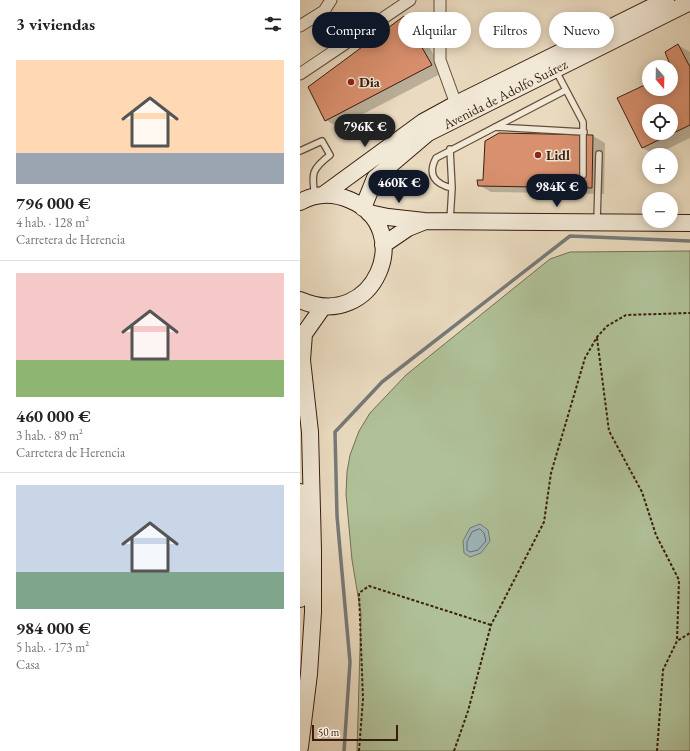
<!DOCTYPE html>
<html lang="es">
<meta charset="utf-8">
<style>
body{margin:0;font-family:"EB Garamond",serif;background:#f2f2f2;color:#222;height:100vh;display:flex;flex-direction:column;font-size:15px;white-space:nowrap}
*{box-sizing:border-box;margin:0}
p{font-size:13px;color:#767676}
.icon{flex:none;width:22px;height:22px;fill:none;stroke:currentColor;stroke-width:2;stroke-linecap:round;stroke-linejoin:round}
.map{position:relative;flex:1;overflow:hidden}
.side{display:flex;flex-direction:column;background:#fff;width:300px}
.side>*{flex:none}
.banner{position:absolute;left:12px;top:12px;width:318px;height:36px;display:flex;gap:8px}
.needle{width:26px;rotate:160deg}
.controls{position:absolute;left:342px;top:60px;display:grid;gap:8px}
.controls a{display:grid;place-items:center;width:36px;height:36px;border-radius:50%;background:#fff;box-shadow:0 2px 10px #0003;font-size:20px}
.scale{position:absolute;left:12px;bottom:10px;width:86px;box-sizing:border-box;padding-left:4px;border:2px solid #391e0f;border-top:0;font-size:11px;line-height:14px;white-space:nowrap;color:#391e0f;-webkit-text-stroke:3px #f1e8d6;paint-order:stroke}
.price{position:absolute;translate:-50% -34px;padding:0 9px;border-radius:14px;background:#111827;color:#fff;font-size:13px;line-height:26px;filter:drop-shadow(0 1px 2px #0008)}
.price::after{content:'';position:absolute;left:50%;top:24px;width:12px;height:9px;margin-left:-6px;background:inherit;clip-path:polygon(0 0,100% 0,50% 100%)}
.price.current{background:#222;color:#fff}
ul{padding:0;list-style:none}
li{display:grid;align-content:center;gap:8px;height:212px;padding:0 16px}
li+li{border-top:1px solid #e0e0e0}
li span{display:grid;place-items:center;height:124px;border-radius:0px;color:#555}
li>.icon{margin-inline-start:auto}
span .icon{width:72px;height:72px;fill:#fffc;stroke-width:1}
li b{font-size:17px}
h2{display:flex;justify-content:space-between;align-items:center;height:48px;padding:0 16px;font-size:17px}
.chip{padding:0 14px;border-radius:18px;background:#fff;box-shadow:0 2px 10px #0003;font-size:14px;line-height:36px}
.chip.current{background:#111827;color:#fff}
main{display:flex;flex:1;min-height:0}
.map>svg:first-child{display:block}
</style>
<main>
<section class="side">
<h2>3 viviendas<svg class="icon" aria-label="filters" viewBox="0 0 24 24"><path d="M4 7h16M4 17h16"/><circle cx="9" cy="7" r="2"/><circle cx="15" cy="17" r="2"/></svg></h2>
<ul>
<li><span style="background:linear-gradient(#ffd9b3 75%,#9aa5b1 0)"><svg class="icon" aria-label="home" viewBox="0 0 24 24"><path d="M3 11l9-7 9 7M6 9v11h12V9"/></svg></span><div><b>796 000 €</b><p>4 hab. · 128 m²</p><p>Carretera de Herencia</p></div></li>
<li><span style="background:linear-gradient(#f6c9c9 70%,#8fb573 0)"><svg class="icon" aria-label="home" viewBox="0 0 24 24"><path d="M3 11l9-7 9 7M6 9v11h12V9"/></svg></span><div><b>460 000 €</b><p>3 hab. · 89 m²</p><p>Carretera de Herencia</p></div></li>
<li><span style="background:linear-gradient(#c9d6e8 70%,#7fa58c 0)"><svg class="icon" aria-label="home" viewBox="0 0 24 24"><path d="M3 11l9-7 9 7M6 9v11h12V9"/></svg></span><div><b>984 000 €</b><p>5 hab. · 173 m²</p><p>Casa</p></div></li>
</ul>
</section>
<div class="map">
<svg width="390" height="751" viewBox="0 0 390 751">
<rect width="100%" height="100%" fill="#eadbc0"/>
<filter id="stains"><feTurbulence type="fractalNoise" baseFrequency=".005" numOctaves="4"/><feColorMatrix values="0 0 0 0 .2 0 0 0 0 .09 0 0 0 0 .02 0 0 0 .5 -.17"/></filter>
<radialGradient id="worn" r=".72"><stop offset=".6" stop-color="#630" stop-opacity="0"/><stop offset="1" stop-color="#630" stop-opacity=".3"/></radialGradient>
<path fill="#b0c198" stroke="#747054" d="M390,251V751H57L61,614L52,560L46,494L47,472L50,455L59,431L70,413L106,375L250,259L270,252Z"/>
<path fill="#9fb8bf" stroke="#767a79" d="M180,524L188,530L190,541L181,553L170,557L164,553L163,541L170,528Z"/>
<path fill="#0003" fill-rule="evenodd" d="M104,18L116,25L144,72L38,127L26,120Z
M378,45L390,52V138L355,155L343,148L318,99L349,84V89H371V74L374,72ZM349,111H371V133H349Z
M293,136L305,143L304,194L191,192L179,185Z"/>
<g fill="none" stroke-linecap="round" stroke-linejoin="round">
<path stroke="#6c6b67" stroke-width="1" d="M180,529L184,533L186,541L178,550L170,552L167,550V542L172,532Z"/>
<path stroke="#767a79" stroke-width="3.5" d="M44,751L50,662L37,516L35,432L82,382L270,236L390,241"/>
</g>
<path fill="#d9906e" stroke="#391e0f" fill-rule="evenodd" d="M104,16L132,65L25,121L8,87Z
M378,44L390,67V125L342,148L317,98L349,83V89H371V73L373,72L365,52ZM349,111H371V133H349Z
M199,133L293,135L292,188L178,186L177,180H183L185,141Z"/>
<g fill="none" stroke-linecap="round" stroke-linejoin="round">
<g stroke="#654d3b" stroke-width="8">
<path id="lane" d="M256,71L283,122V175
M195,127L284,132
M0,151L22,141L30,155C12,169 11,173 15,196
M152,188C135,184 127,175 136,158L266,90
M150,221L152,188L150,149
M297,221L299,154"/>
</g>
<g stroke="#654d3b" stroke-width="13">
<path id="street" d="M140,0V60L156,104
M0,26L24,11L31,0
M0,74L110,0"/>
</g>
<g stroke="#391e0f" stroke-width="18">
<path id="secondary" d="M23,195L123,122L156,104L366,0
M0,202C16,193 34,193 50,200C117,228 75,333 0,300
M63,208L75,178L128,133L390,2
M69,213L88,217L124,221L390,223
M83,245L108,228L123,222
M0,492V599
M0,747L9,674L13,612V550L10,432L2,360L4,334L23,307"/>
</g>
<path stroke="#391e0f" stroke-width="2" stroke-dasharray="3 2" stroke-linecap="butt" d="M297,338L309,431L342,492L356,535L379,580L377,641
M59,751L63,699L59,593L69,586L191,625
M154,751L168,711L191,625L244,522L251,473L285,358L297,337L307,326L326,315L390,313
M357,751L363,670L377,641L390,633"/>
<use href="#lane" stroke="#f1e8d6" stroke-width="5.5"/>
<use href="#street" stroke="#f1e8d6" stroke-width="11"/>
<use href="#secondary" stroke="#f1e8d6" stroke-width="16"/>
</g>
<g fill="#8f2418" stroke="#f1e8d6" stroke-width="1.5">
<circle cx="51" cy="82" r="4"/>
<circle cx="238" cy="155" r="4"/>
</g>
<g text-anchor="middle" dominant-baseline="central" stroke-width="3" stroke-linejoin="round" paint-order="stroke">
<g font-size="14" font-weight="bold" fill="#391e0f" stroke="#f1e8d6" text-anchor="start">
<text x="59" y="82">Dia</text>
<text x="246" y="155">Lidl</text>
</g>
<g font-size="14" fill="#391e0f" stroke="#f1e8d6">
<text transform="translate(205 94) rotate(-27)">Avenida de Adolfo Suárez</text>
</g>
</g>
<rect width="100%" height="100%" filter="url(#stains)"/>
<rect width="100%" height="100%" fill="url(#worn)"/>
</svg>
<div class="controls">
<a><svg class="needle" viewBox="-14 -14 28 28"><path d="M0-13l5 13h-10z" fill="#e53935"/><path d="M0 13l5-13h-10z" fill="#767676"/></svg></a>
<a><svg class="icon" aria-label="locate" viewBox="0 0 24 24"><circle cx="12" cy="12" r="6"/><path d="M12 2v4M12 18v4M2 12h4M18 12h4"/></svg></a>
<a>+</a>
<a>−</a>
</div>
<div class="scale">50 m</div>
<b class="price current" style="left:65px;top:148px">796K €</b>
<b class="price" style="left:99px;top:204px">460K €</b>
<b class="price" style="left:257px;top:208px">984K €</b>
<div class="banner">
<a class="chip current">Comprar</a>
<a class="chip">Alquilar</a>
<a class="chip">Filtros</a>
<a class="chip">Nuevo</a>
</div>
</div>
</main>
